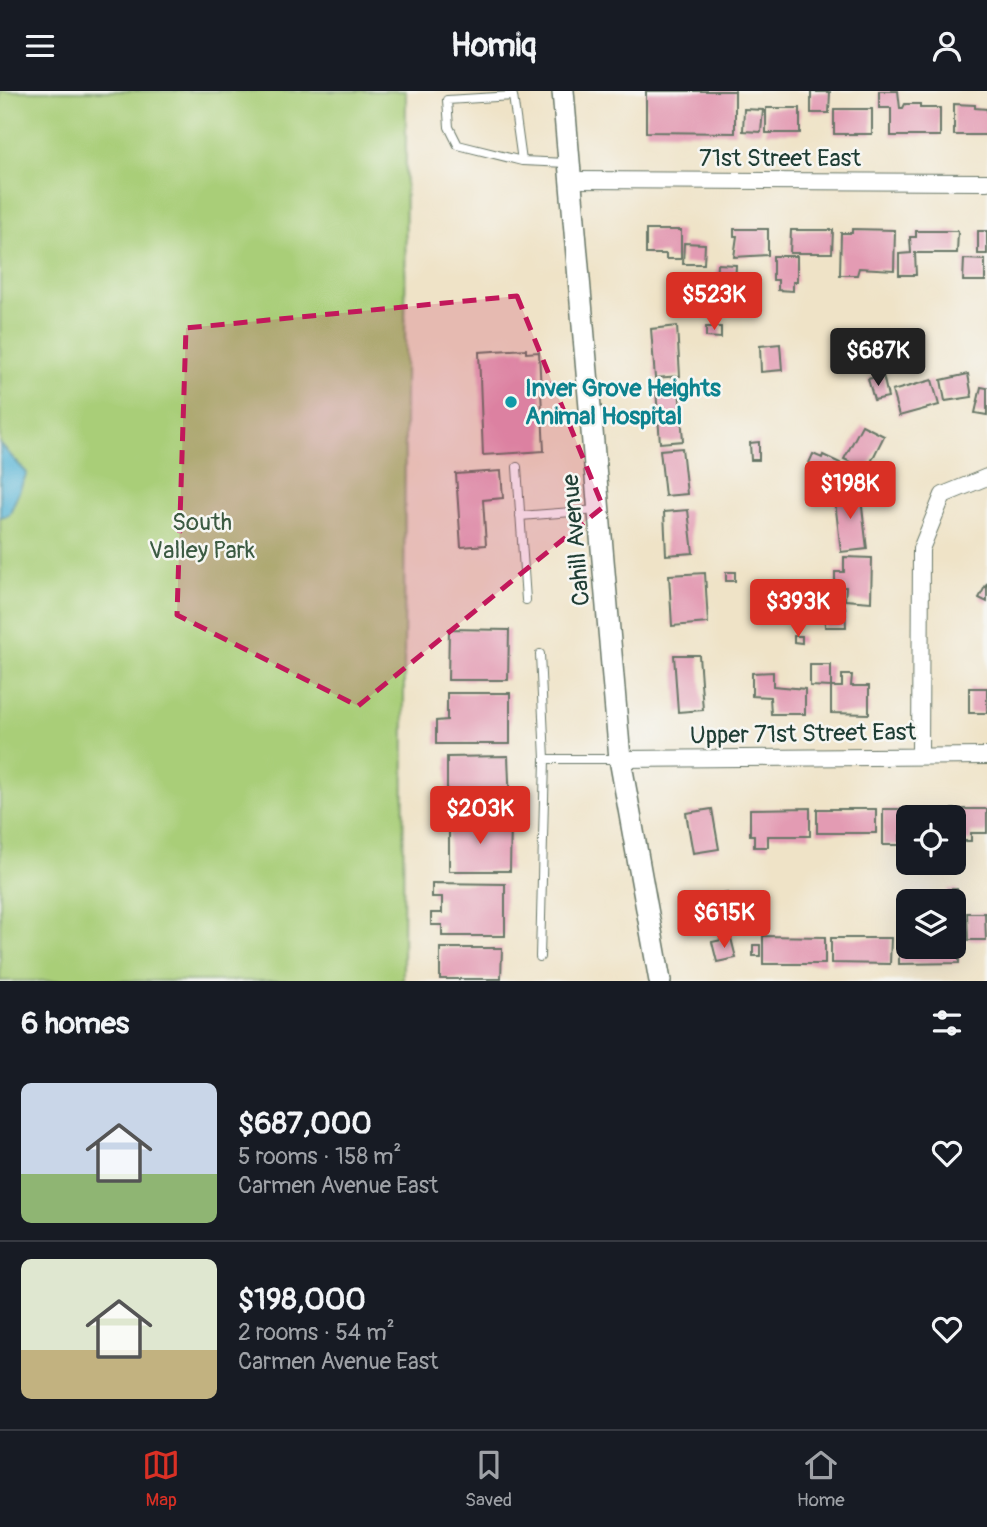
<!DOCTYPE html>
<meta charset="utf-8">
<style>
body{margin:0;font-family:Pangolin,sans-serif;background:#20242c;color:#f1f3f6;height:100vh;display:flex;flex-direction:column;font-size:26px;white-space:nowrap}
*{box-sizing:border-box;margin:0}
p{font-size:23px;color:#9ea1a6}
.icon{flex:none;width:38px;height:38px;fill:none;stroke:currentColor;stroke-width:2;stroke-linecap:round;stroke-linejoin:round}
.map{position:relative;height:890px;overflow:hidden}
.side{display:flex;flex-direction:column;background:#171b24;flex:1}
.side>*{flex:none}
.buttons{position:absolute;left:896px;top:714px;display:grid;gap:14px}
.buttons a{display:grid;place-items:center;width:70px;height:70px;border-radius:10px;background:#171b24;box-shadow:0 7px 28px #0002;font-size:35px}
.price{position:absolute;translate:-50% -60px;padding:0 16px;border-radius:7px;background:#d93025;color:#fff;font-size:23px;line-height:46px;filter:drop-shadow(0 2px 4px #0008)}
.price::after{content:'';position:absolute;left:50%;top:42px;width:21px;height:16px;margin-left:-10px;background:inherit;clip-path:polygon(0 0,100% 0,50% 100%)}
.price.current{background:#222;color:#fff}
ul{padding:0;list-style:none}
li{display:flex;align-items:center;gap:21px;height:175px;padding:0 21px}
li+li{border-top:2px solid #363941}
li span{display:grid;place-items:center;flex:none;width:196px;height:140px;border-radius:10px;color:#555}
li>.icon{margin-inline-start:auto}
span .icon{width:84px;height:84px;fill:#fffc;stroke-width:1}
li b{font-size:30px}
h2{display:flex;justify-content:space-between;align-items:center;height:84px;padding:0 21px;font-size:30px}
header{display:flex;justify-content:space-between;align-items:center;height:91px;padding:0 21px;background:#171b24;font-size:32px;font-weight:800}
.menu{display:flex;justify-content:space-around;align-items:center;height:98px;border-top:2px solid #363941;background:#171b24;font-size:19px;color:#9ea1a6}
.menu a{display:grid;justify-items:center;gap:4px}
.menu .current{color:#d93025}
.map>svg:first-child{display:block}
</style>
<header><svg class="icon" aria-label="menu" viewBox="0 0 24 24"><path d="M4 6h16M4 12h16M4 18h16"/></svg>Homiq<svg class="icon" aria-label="person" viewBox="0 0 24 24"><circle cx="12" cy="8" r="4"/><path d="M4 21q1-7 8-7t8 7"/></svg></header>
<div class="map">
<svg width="987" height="890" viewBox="0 0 987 890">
<rect width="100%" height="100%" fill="#f6f6f2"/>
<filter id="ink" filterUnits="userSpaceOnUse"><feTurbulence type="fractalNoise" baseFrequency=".0143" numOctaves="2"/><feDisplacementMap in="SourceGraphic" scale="14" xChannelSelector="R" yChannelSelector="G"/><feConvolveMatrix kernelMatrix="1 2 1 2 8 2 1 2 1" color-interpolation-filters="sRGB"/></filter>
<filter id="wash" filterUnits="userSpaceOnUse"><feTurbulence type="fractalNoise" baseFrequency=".00686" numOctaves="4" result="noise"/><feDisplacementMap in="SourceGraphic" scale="28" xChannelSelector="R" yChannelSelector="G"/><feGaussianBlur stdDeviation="1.57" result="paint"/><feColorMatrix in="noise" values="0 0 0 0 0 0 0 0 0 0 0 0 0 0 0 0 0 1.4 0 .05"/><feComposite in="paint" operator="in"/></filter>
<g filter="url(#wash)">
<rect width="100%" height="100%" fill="#efe3c7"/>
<path fill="#a9ce78" stroke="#648656" stroke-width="2" d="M0,0H406L403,890H0Z"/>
<path fill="#57b4d5" stroke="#3b7884" stroke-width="2" d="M0,353L27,382L9,424L0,426Z"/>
<g id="blocks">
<path fill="#e39bb3" d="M646,0H735V42L646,41Z
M879,0H898L900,17H903L905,13H920V17H940V45H891V17H879Z
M811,1H830L829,22H811Z
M954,13L975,14V17L987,18V44H954Z
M766,17H800V42H766Z
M744,18L763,19L761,41L743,40Z
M834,18H872V43H834Z
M734,138H768V164L734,166L737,145H734Z
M852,138L895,139L894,179L859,177L857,184H840L841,142H852Z
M646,139H681V168H666V163H646Z
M791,139H833L832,162H790Z
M916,140H958L957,162H915L916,184H899V163L911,162L910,146H916Z
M978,140H987V163H978Z
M684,152L705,153L704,173H683Z
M773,165H797V191H793V200L778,199V189H773Z
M964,168L985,169V190H963Z
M717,173L736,174L735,193L716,192Z
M716,201H729V208H715Z
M677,235L680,285L655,287L651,238Z
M706,236H721V247L706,246Z
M780,253L782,279L761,281L760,255Z
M526,258V262L539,261L544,360L483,364L479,261Z
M968,283L972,306L945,310L941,289Z
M883,284L888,306L874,309L868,288Z
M932,289L939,314L899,325L892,300Z
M679,296L683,350L660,352L656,298Z
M981,296L987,297V324L975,322Z
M862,334L884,345L867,379L844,368Z
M759,351V369H751L750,352Z
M682,357L687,403L665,405L660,359Z
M813,363L822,367L823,364L840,372L832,388L814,379L815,376L809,372Z
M501,380L503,407L483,409L486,454L461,456L456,383Z
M860,399L867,458L841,461L834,402Z
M688,419L693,462L666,464L664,421Z
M844,466L872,467L871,511L845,509L846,496H835V481H844Z
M726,481H735V490H726Z
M705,482L708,532L672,535L669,484Z
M987,492V511L979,507Z
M825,515H845L846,536H825Z
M449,538L509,539L508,589H448Z
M794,545H802V552L794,551Z
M674,564H699L703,619L678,621Z
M810,574H831V596L810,595Z
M773,581V595L805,598V623H771L770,606L752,605V582Z
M842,584H852L851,595H869V623L831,622V596H842Z
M969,597H987V622H969Z
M447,602H510V653H436V630L447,629Z
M508,665L510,716L447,717V666Z
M810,717V745H768V756H754V744H750V718Z
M712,718L719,758L693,762L686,722Z
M817,718H876V742H817Z
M883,718H941V726H908V744H900V754H883Z
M952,718H987V742H971V750H954Z
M449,729L511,730L510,780H449Z
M432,792L505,793V845H442V834H431V822H442V806H432Z
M948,798H957V805H948Z
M727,802L734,836L726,838L725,834L707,837L701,808Z
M967,822H985L986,849H968Z
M763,845L825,846V873H763Z
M908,846V856H954V847H959V872L899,873V847Z
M731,847L736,867L717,871L712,851Z
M831,847H891L890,873L831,872Z
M753,854H760V865H753Z
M440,857H502L501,888H440Z"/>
</g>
</g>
<g filter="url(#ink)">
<use href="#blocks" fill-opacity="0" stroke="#687767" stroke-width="2"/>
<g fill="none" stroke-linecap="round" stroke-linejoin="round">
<g stroke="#687767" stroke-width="10">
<path id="lane" d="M522,70L513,5L447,9L449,36L458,54L522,70L567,72
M517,376L526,509
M520,425L598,419
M540,563L545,668
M540,866L545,668H617"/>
</g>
<g stroke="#687767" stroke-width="18">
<path id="street" d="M572,89L987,91
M920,664L921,458L943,404L987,386
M620,668L987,665"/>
</g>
<g stroke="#687767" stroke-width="24">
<path id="secondary" d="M563,0L620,668L660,890"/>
</g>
<use href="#lane" stroke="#fff" stroke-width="8"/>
<use href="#street" stroke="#fff" stroke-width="16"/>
<use href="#secondary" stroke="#fff" stroke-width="21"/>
</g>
</g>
<path fill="#c2185b" fill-opacity="0.2" stroke="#c2185b" stroke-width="5" stroke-dasharray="14 9" stroke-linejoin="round" d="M517,205L603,416L358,615L177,524L186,237Z"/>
<circle fill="#0f9aa8" stroke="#f6f6f2" stroke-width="2.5" cx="511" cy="311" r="7"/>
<g text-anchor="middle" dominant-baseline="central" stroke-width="5" stroke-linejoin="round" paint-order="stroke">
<g font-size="24" fill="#1f3d34" stroke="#f6f6f2">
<text x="780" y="67">71st Street East</text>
<text transform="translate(576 449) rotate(-95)">Cahill Avenue</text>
<text transform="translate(803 643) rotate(-1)">Upper 71st Street East</text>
</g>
<g font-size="24" font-weight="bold" fill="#0d838f" stroke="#f6f6f2" text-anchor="start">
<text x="525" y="297">Inver Grove Heights<tspan x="525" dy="28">Animal Hospital</tspan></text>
</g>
<g font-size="24" fill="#3b5a42" stroke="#f6f6f2">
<text x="202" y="431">South<tspan x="202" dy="28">Valley Park</tspan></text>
</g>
</g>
</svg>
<div class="buttons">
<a><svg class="icon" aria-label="locate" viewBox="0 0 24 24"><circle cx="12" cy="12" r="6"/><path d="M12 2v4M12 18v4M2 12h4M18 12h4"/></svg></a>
<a><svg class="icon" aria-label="layers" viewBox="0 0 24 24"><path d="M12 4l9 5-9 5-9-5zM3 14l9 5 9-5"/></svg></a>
</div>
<b class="price" style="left:714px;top:241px">$523K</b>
<b class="price current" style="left:878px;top:297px">$687K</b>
<b class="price" style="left:850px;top:430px">$198K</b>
<b class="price" style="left:798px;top:548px">$393K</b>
<b class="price" style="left:480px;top:755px">$203K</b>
<b class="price" style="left:724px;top:859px">$615K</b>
</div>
<section class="side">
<h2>6 homes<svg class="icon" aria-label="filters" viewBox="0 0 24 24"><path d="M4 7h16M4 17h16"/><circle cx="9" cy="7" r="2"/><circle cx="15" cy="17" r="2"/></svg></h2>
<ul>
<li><span style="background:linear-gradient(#c9d6e8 65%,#8fb573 0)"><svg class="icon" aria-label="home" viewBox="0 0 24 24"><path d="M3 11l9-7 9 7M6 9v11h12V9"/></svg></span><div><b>$687,000</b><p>5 rooms · 158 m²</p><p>Carmen Avenue East</p></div><svg class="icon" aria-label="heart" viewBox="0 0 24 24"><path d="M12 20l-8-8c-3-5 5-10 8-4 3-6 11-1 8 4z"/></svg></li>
<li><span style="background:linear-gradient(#dfe7d0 65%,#c2b280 0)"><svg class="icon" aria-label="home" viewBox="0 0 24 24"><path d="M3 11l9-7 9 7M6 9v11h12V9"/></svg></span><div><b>$198,000</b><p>2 rooms · 54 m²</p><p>Carmen Avenue East</p></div><svg class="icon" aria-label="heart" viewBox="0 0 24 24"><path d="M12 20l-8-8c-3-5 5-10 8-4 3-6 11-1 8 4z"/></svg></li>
</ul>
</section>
<nav class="menu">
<a class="current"><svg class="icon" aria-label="map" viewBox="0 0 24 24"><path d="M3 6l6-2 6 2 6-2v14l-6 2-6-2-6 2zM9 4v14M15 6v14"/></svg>Map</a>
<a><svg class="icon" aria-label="saved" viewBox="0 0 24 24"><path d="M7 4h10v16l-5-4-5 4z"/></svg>Saved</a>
<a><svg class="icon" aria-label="home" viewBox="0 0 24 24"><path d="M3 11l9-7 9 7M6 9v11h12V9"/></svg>Home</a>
</nav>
